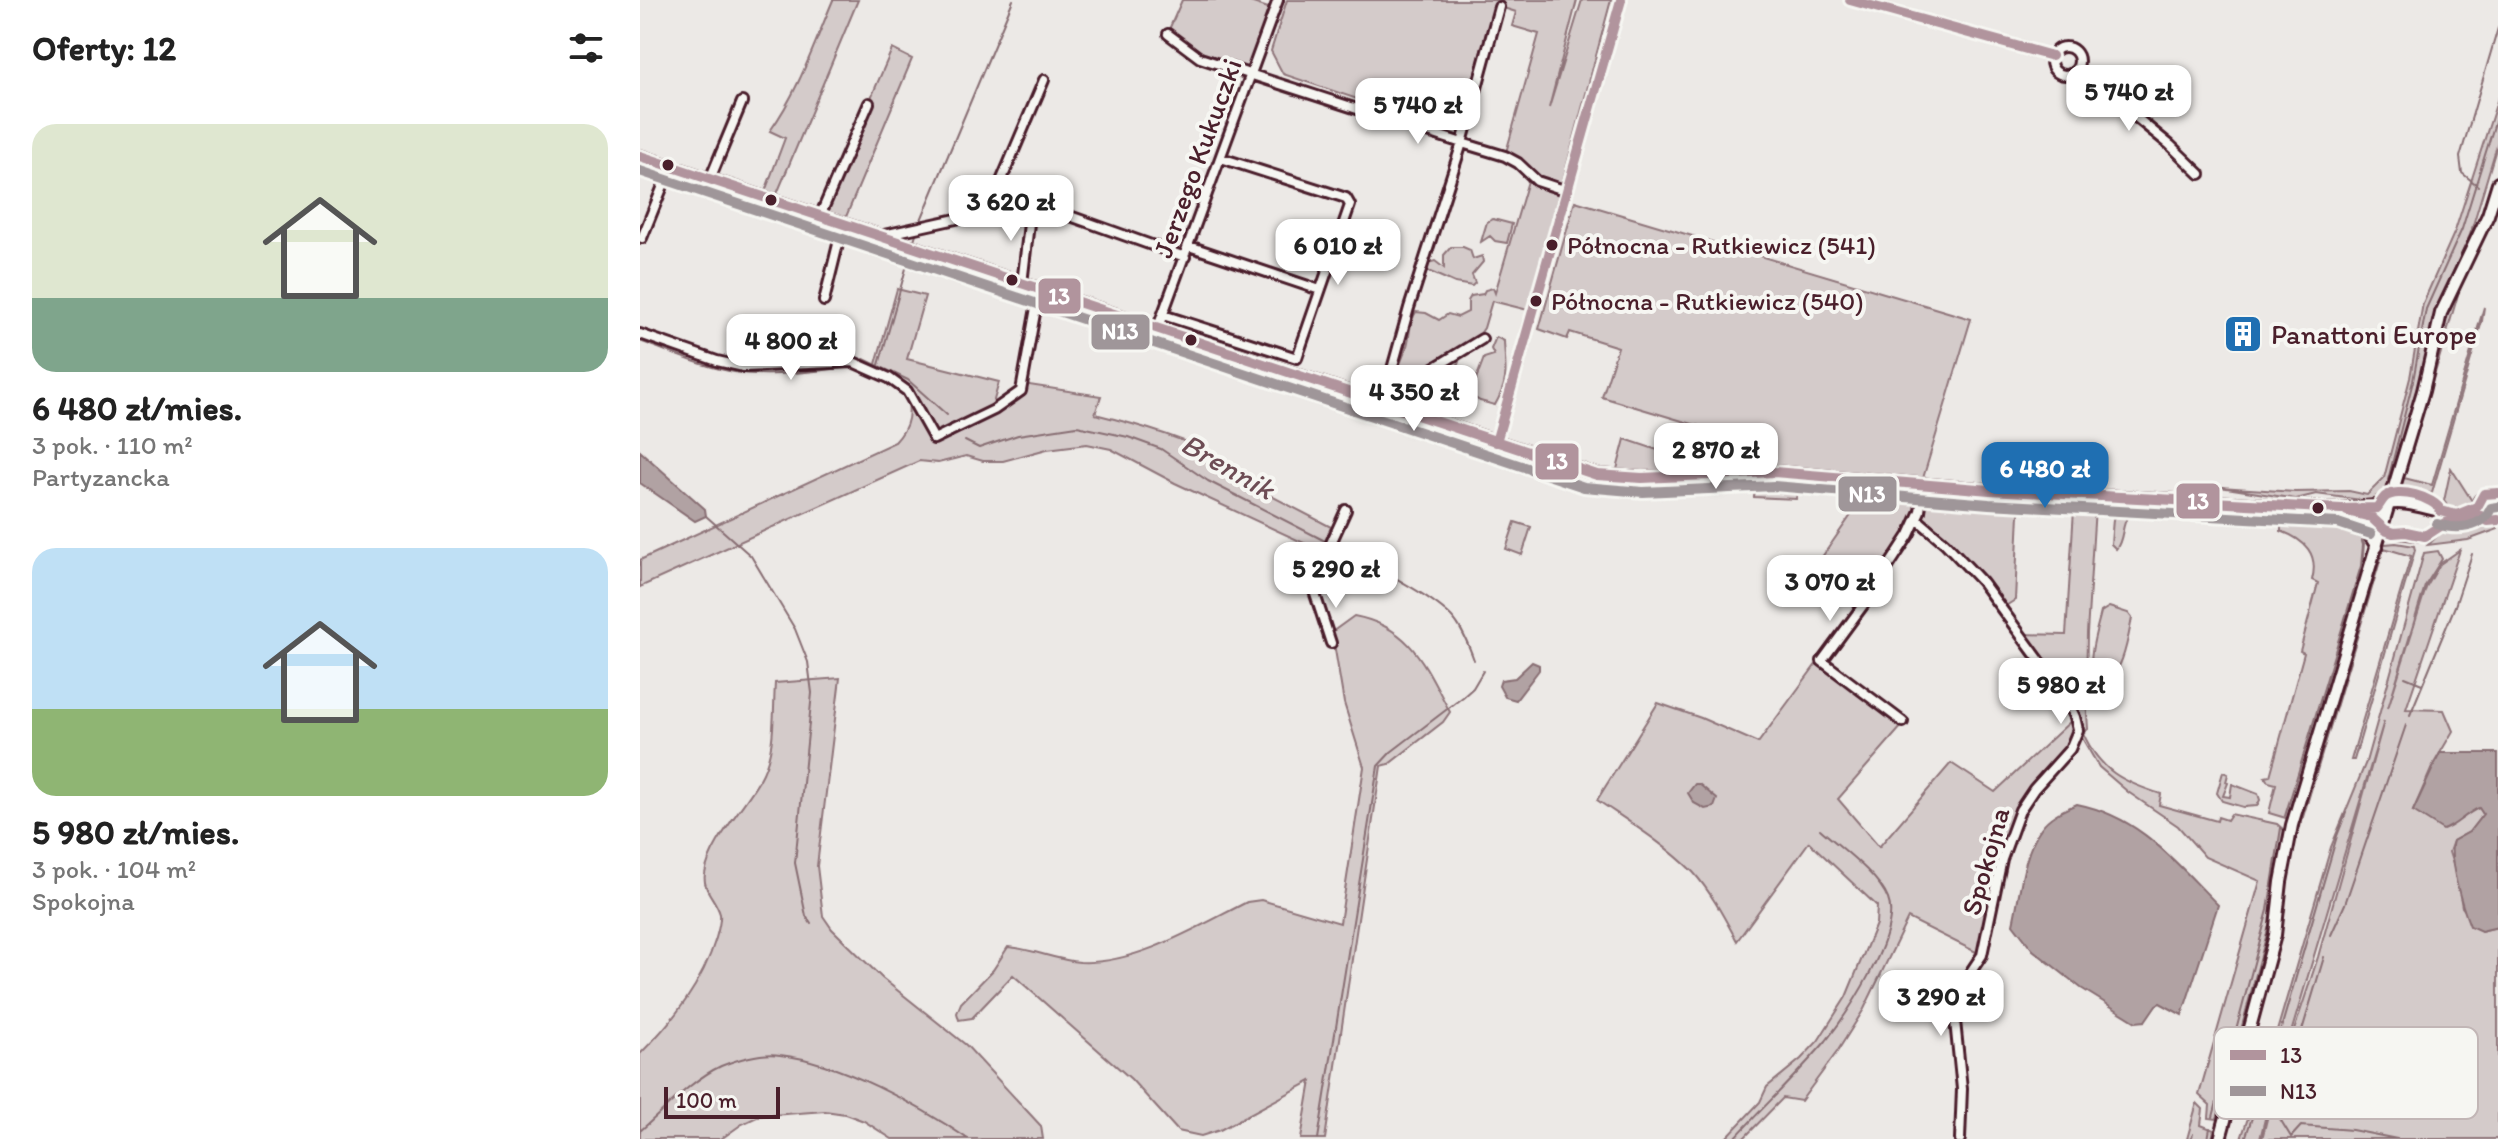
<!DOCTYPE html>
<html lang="pl">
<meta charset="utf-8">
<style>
body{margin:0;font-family:Itim,sans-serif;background:#f6f6f6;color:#222;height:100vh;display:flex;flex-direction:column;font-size:30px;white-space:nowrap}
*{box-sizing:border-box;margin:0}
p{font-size:26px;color:#767676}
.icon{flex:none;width:44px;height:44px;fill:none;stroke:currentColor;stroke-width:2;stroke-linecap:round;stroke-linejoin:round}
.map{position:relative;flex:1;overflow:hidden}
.details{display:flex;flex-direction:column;background:#fff;width:640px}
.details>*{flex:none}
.scale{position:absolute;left:24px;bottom:20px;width:116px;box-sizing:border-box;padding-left:8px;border:4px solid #4a1f2b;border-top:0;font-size:22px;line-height:28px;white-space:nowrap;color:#4a1f2b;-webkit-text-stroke:6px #f6f6f2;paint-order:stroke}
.price{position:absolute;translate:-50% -68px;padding:0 18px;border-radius:16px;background:#fff;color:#222;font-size:26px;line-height:52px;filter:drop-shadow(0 2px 4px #0008)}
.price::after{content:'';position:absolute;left:50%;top:48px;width:24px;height:18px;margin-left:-12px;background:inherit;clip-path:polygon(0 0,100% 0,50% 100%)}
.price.on{background:#1f6fb2;color:#fff}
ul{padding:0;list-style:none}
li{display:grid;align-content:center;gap:16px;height:424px;padding:0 32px}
li span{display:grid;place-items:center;height:248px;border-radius:24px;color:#555}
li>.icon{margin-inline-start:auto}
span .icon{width:144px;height:144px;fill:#fffc;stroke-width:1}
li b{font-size:34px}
h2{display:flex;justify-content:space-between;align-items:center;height:96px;padding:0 32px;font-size:34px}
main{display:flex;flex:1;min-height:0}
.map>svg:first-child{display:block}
</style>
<main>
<section class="details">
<h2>Oferty: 12<svg class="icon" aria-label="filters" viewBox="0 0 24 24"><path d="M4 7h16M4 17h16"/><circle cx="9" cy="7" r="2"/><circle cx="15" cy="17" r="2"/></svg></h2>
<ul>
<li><span style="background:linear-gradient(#dfe7d0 70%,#7fa58c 0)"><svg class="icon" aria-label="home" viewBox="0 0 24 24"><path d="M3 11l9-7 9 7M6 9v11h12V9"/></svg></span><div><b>6 480 zł/mies.</b><p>3 pok. · 110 m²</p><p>Partyzancka</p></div></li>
<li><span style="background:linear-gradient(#bfe0f5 65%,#8fb573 0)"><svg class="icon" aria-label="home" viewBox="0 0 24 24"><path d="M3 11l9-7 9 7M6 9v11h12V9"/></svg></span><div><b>5 980 zł/mies.</b><p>3 pok. · 104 m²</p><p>Spokojna</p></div></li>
</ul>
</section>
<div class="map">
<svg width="1858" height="1139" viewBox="0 0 1858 1139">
<rect width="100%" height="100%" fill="#ece9e6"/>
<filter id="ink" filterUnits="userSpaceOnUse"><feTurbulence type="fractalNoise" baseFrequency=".0125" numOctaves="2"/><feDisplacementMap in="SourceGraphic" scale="16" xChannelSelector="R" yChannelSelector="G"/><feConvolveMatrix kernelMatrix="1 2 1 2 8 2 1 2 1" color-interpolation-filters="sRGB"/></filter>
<g filter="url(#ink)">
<path fill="#d4cbca" stroke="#8f757a" stroke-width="2" d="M193,0H218L134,201L123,197L145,138L130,131C158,92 174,45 193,0Z
M542,0H604L634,10L611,74L560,58L527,34Z
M647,0H937L909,108L942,0H971L888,310L852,301L844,328L837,338L749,391C754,376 761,363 766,349C771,336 768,324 776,312L786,313L799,320L808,314L818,317L828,312V301L831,296L843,294L845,290L853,288L855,293L890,174L865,156L899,34L872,26L876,12L854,5L823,116L811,113L806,129L643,74L631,51Z
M252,49L272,59L203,224L180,216Z
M1858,98V142L1830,235L1795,312L1779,381L1748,488L1729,501L1676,494L1656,499L1580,487L1655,492L1709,491L1727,495L1744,478L1770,378L1783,303L1815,231Z
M935,201L1331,319L1281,485L1380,492L1375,600L1361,609L1354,599L1277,520L1231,593L1182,557L1218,505L1223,482L1134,472L975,477L985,439L1050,461L1059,426L962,397L978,347L930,332L927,339L899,329Z
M853,219L872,224L867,243L855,241L850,236L841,242L847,222Z
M811,247H823L830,250L833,259L842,256L843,262L832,275L835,283L832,286L815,283L788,271V263L795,261L804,268V255Z
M1822,281L1764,478L1792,485L1844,307L1842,321L1792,493L1761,489L1760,487L1789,388L1807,312Z
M257,289L285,296L267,359L359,382L351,411L383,384L461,396L455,414C503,426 550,440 594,464L597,478L691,527L681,551L535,483L471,449L447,444L407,449L363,461H343L326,456L298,463L279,461L0,587V560L255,442C271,425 270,413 267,391L234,371Z
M856,337L864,341C865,368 870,379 855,405L840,401L830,395L844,358L854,355L851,349Z
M820,358C815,379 802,391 780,386L795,374L796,369Z
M1811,468L1832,501L1823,508L1810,509L1804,501Z
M1116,479L1158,482L1156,499L1114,497Z
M1435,494L1461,496L1455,507L1447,633L1446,696L1448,729L1443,733C1460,771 1483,782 1521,794L1519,805L1577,821L1578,817L1587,820L1591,814L1637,824L1645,831L1633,911L1577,1119L1569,1118L1570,1105L1559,1095L1620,881L1565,857L1538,826L1488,792L1459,767L1442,738V734L1394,789L1369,837L1342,955L1268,918L1224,1009L1197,1052L1161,1101L1143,1098L1103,1139H1085L1120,1102L1127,1087L1161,1059L1178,1041L1206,997L1236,924L1237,906L1169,842L1097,941C1084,917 1071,892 1053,872C1025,844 989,822 957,800L1018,703L1061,718L1118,743L1177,663L1182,661L1263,722L1262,726L1198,799L1239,847L1311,763L1355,792L1435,717L1378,634L1426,635Z
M1481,511L1699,525L1709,526L1721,532L1724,544L1722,569L1649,819L1629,813L1636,784L1628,782L1625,777L1630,776L1664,653L1660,651L1678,583L1672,580C1679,554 1665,540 1641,531V524L1488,516C1481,526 1484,540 1476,549L1471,544L1473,519Z
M875,522L891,527L882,555L866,549Z
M1838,522L1858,526V529L1828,540L1788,545L1805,529Z
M1756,543L1774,546L1775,550L1714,760H1711L1771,556L1744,548L1657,837L1741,548L1745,544Z
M1820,550L1766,709L1804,710L1813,731L1793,765L1773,811L1826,814L1839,807L1843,814L1829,832L1813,841L1809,852L1817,877L1822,907L1841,931L1858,927V1139H1622L1633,1095L1678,957L1744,721L1639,1073L1635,1078L1620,1139H1601L1637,1031L1691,847L1726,762L1784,553L1798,551L1802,559L1785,586L1748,708L1786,588L1800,564Z
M1469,607L1488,613L1492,618C1488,638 1483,675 1463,684C1440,678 1457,630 1461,612Z
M714,616C772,627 785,666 810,712L803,722L749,764L741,766L685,1139H661L671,1081L580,1130L561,1136L538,1131L491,1079L373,975L332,1018L319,1020L317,1013L321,1003L353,970L368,947C393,949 415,960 440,962C496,965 559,926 607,902L621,900L700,923L724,767L704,703L692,632Z
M200,678L177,866L183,916L192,929L242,978L326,1045L401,1126L403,1139H252L224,1121L205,1114L185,1111L119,1116L102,1124L81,1139H0V1054C34,1020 62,984 76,938C78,931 81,921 80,914C76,899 62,890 65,874C69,844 105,806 120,779C136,751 133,714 135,683Z
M1583,772L1588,774L1586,782L1588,783L1583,796L1590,797L1592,784L1618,794L1620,800L1617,806L1603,807L1582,801L1577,793Z
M1557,1103L1563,1109L1561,1125L1574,1130L1572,1139H1547Z"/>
<path fill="#b1a2a3" stroke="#886e73" stroke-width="2" d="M0,451L65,509L66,516L55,521L0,483Z
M892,662L899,665V670L876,700L865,697L859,686L861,680L875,678Z
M1800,753H1858V927L1841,931L1830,926C1823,909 1807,857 1813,841L1829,832L1843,814L1839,808C1826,813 1816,826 1803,830L1773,811Z
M1055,784H1059L1077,799L1074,807L1065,809L1054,803L1048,793Z
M1437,804C1501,817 1534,861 1578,905L1542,1015L1520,1003L1516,1005L1505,1021L1496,1022L1441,988L1393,950L1373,924C1380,894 1383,853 1401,828C1410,815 1424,810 1437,804Z"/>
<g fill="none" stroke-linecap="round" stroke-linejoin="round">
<path stroke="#886e73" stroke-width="2" d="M1838,186L1822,173L1820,157L1858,28
M281,220L373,0
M274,240L276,234
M0,341C29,352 58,365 89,371C126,378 165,372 202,368
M224,359L268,380L307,415
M239,365L270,254
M325,441L339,448L378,435L437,426L488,437L521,449L568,481L687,542
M1748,480L1773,381L1786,309L1822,229L1858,113
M66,516L111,556L155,629L168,662L172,693L155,863L166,916L171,924
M692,545C725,562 786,591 811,616C822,627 829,646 834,660
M1765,677L1782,684
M1770,715L1815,606L1832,554
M1645,816L1721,566L1723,545L1719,532
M1691,935L1705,904L1766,725
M1684,957L1637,1114L1651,1137L1661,1126L1712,1130L1757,1139
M1573,1117L1628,910L1641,828
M0,1131C25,1110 51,1080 81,1066C99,1059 121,1052 140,1055C198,1061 280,1106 328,1139
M678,1139L738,766L751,752L823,697L833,688L843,671
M1094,1139C1124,1106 1157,1075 1186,1041C1207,1014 1262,933 1248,899C1238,874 1201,848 1180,829
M1551,1139L1553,1134
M1568,1139L1570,1128
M1605,1139L1640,1032L1697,836L1706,813"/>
<g stroke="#4a1f2b" stroke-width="14">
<path id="minor" d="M1210,0L1412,56
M859,7L822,143L865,156L878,163L897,181L927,191
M528,34L560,58L822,143L769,308L742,405
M1411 61a14 14 0 1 1 28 0a14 14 0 1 1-28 0Z
M1437,69L1530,145L1560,174
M70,179L102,102
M348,212L404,80
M180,216L229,103
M239,236L348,212L402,206L545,257
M2,238L31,166
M549,246L680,290
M382,284L391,206
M184,301L203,224
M523,315L657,358L710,205L706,198L581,158
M517,330L638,0
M0,334L77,361L104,367L213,362L249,378L267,391L294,439L354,410L381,391L399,291
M746,397L842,339
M856,442L981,0
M1748,505C1778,499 1810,525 1837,507L1839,500L1844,494L1858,493
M1277,519L1305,543L1342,582L1424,694L1435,717L1438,730L1430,749L1394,789L1380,810L1362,859L1342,955L1328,976L1317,1003L1315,1021L1322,1089L1320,1139
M1740,526L1749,532L1785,536L1794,531L1800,524L1841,516L1848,521L1858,520
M691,643L672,585L706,510
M1263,722L1182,661L1224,604L1269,535L1280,511L1284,485"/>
</g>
<g stroke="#4a1f2b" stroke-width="16">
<path id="major" d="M0,156L957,475L1002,478L1134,472L1350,490L1701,509L1748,505
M1694,512L1724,526L1737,547
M1715,513L1736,521
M1580,1139L1635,935L1641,882L1652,825L1783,391L1801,313L1848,215L1858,183"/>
</g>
<use href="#minor" stroke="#f6f6f2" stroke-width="8"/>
<use href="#major" stroke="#f6f6f2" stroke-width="10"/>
<g stroke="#f6f6f2" stroke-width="16">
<path id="bus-1" d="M1210,0L1412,56
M0,156L957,475L1002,478L1134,472L1350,490L1701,509L1737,508C1740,504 1742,500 1745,497C1758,487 1794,497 1801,511L1817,515L1837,507L1844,494L1858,493
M856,442L981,0
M1707,511L1731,517L1745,530L1753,533L1766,532L1785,536L1805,523L1841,516L1848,521L1858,520"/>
</g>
<g stroke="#f6f6f2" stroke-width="16">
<path id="bus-2" d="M0,171L944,487L1003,492L1134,486L1349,504L1698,523L1731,534
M1797,524C1816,530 1843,529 1851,508L1858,507"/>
</g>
<use href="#bus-1" stroke="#b1949d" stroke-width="10"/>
<use href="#bus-2" stroke="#9f9699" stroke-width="10"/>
</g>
</g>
<defs>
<g id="building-square" transform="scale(2)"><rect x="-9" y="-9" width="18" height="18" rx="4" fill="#1f6fb2" stroke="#f6f6f2"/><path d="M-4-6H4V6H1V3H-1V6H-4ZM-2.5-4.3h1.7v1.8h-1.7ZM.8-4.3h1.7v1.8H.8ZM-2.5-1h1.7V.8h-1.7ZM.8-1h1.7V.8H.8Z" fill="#fff"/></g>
</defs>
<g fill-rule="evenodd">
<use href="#building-square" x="1603" y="334"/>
</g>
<g fill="#4a1f2b" stroke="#f6f6f2" stroke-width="3">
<circle cx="28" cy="165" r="7"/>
<circle cx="131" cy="200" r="7"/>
<circle cx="912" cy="245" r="7"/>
<circle cx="372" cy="280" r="7"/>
<circle cx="896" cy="301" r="7"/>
<circle cx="551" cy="340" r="7"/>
<circle cx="1678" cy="508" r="7"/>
</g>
<g text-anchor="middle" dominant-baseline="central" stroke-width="8" stroke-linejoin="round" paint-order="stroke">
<g font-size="26" fill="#4a1f2b" stroke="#f6f6f2" text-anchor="start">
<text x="927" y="245">Północna - Rutkiewicz (541)</text>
<text x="911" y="301">Północna - Rutkiewicz (540)</text>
</g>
<g font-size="28" fill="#4a1f2b" stroke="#f6f6f2">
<text transform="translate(557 158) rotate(-70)">Jerzego Kukuczki</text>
<text transform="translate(1345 861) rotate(-74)">Spokojna</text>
</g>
<g font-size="28" fill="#4a1f2b" stroke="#f6f6f2" text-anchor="start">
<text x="1631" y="334">Panattoni Europe</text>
</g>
<g font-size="30" font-style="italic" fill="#6e4d55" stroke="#f6f6f2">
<text transform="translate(588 466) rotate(30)">Brennik</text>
</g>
</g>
<rect x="1574" y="1027" width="264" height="92" rx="12" fill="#f6f6f2" stroke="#c2b6b6" stroke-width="2"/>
<rect x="1590" y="1050" width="36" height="10" fill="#b1949d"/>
<rect x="1590" y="1086" width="36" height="10" fill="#9f9699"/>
<g font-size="22" fill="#4a1f2b">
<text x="1640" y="1063">13</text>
<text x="1640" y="1099">N13</text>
</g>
<g stroke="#f6f6f2" stroke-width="3">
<rect x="397" y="277" width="45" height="38" rx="8" fill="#b1949d"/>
<rect x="450" y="313" width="61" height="38" rx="8" fill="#9f9699"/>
<rect x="894" y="442" width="46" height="39" rx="8" fill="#b1949d"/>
<rect x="1197" y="475" width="61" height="38" rx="8" fill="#9f9699"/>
<rect x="1535" y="482" width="46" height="38" rx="8" fill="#b1949d"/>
</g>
<g font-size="22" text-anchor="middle" font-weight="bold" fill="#fff">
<text x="419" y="304">13</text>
<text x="480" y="339">N13</text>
<text x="917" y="469">13</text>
<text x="1227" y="502">N13</text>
<text x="1558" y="509">13</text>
</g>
</svg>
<div class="scale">100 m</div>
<b class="price" style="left:1489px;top:133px">5 740 zł</b>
<b class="price" style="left:778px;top:146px">5 740 zł</b>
<b class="price" style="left:371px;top:243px">3 620 zł</b>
<b class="price" style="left:698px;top:287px">6 010 zł</b>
<b class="price" style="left:151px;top:382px">4 800 zł</b>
<b class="price" style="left:774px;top:433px">4 350 zł</b>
<b class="price" style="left:1076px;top:491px">2 870 zł</b>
<b class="price on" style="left:1405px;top:510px">6 480 zł</b>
<b class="price" style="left:696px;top:610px">5 290 zł</b>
<b class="price" style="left:1190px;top:623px">3 070 zł</b>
<b class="price" style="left:1421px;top:726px">5 980 zł</b>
<b class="price" style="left:1301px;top:1038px">3 290 zł</b>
</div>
</main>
